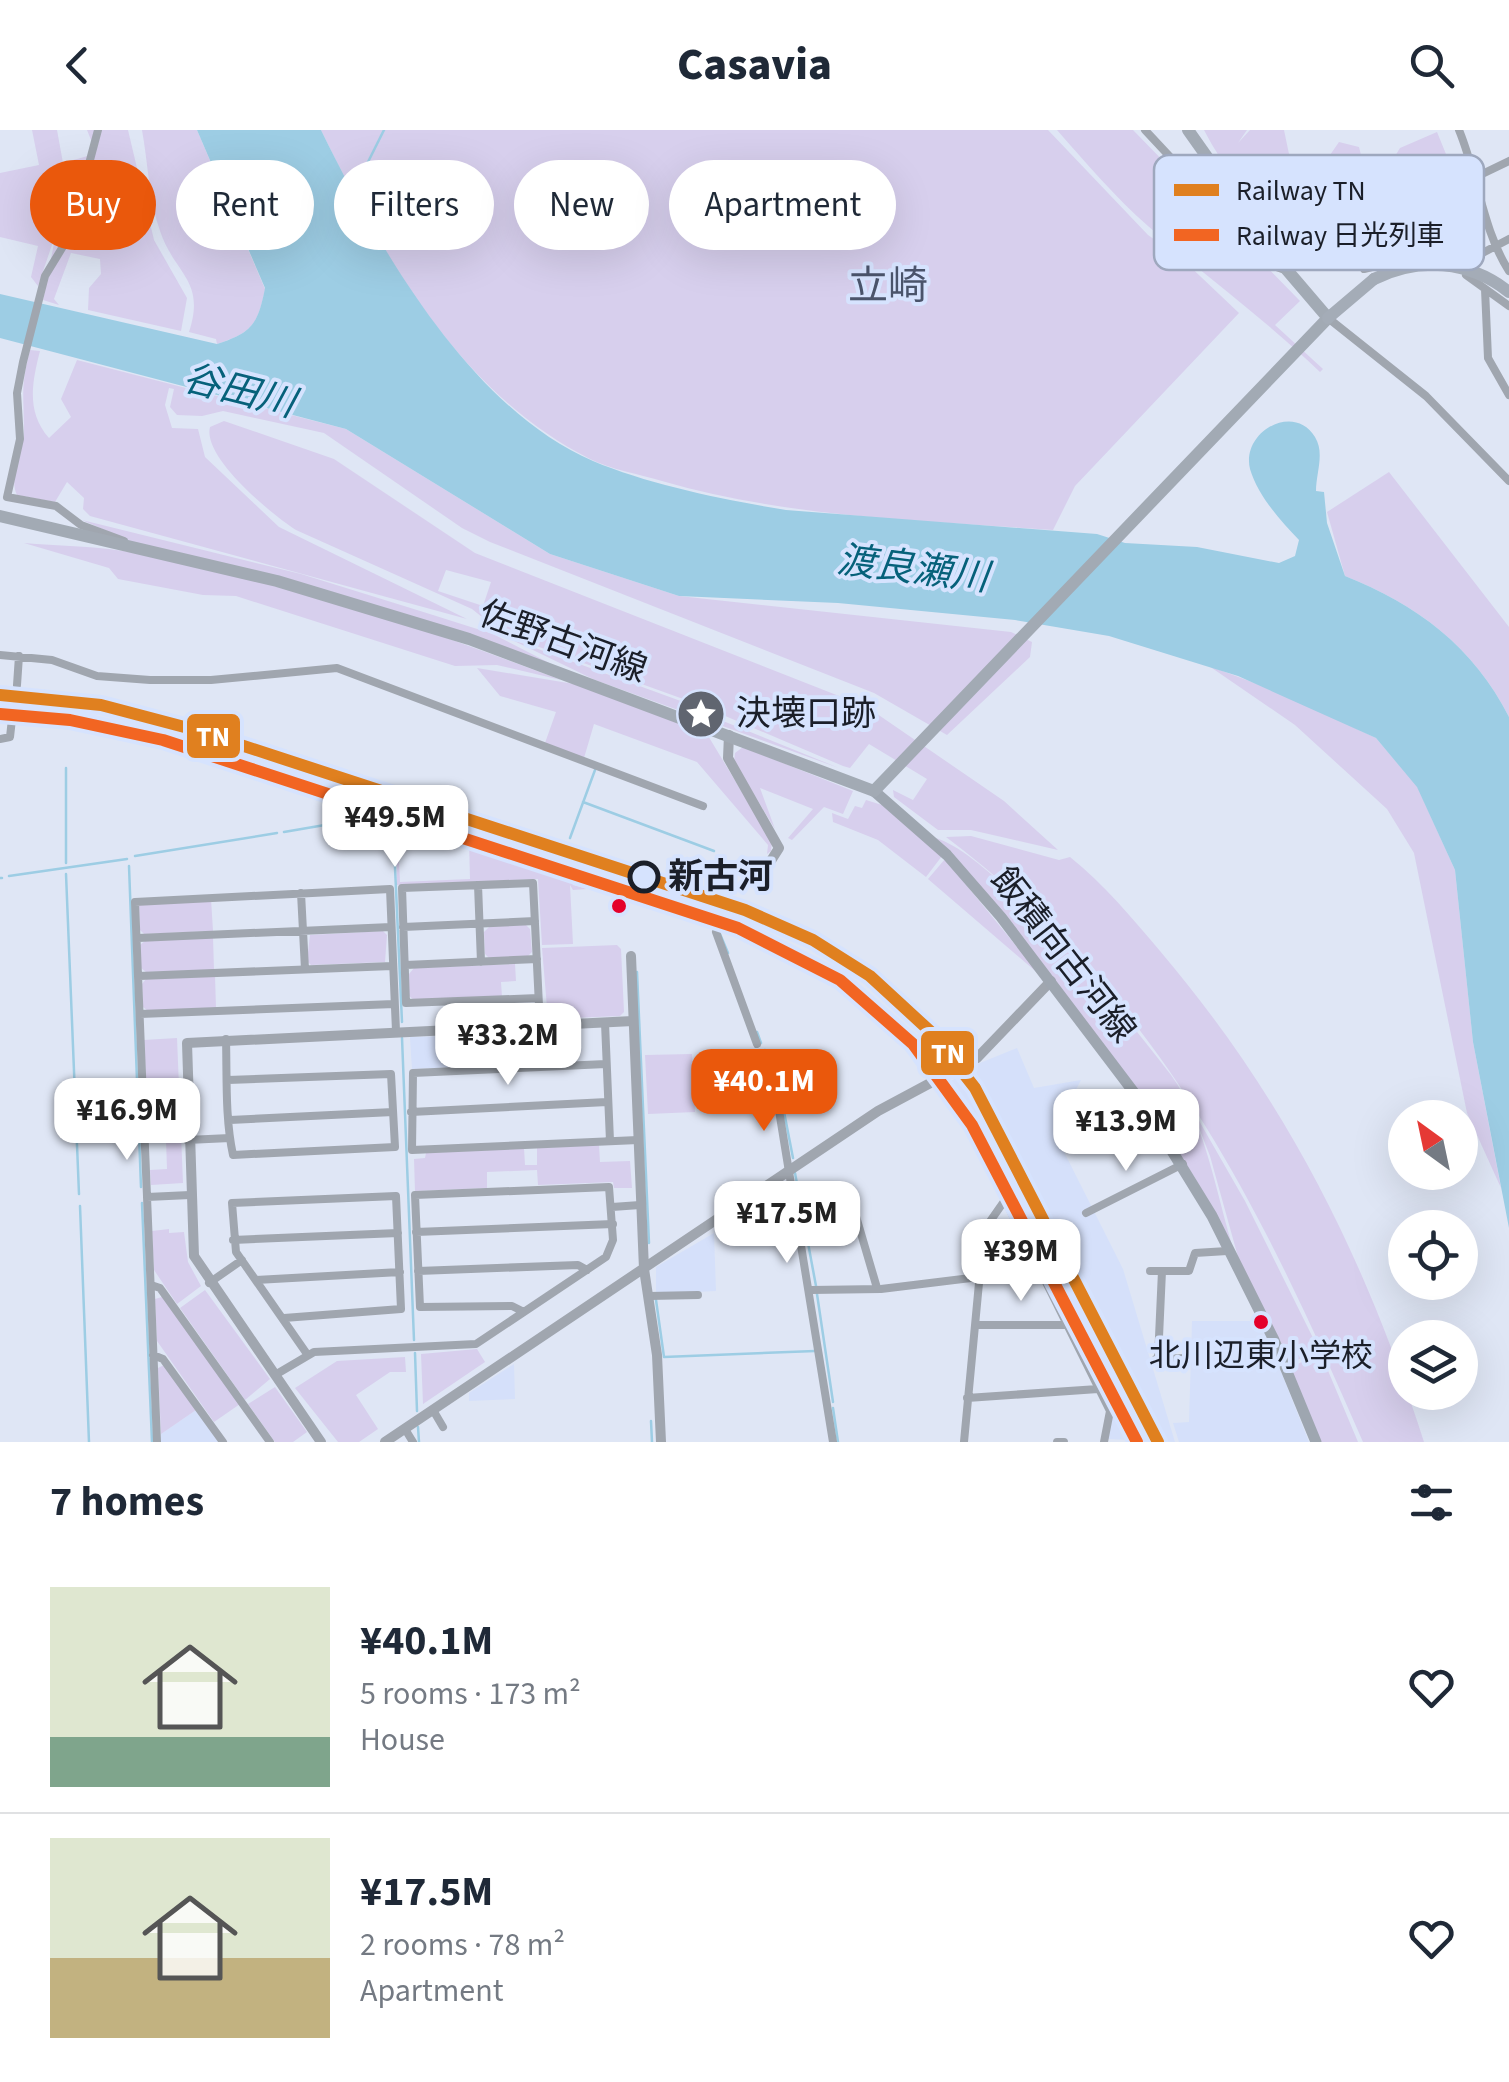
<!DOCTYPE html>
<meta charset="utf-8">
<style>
body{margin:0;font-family:"Source Sans 3","Noto Sans JP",sans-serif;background:#f2f2f3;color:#1f2937;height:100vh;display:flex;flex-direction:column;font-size:38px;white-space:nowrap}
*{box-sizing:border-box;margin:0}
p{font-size:32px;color:#747a83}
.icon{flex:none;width:55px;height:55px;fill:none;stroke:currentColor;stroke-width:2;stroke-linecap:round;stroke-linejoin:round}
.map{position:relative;height:1312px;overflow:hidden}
.sheet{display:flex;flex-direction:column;background:#fff;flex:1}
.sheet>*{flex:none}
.top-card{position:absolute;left:30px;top:30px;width:1000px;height:90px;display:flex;gap:20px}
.needle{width:65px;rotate:327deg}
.tools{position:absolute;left:1388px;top:970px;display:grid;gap:20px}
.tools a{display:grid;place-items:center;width:90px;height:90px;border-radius:50%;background:#fff;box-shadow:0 10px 40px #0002;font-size:50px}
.price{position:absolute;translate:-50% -85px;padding:0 22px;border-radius:20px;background:#fff;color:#222;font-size:32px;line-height:65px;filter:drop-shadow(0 2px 5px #0008)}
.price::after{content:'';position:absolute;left:50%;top:60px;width:30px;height:22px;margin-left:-15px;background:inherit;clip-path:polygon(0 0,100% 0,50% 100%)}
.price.on{background:#ea580c;color:#fff}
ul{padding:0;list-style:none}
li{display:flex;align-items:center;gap:30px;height:250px;padding:0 50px}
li+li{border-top:2px solid #e0e1e3}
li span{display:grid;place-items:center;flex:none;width:280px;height:200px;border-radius:0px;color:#555}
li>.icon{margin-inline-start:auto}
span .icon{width:120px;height:120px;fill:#fffc;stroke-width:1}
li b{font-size:42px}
h2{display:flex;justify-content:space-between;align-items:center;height:120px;padding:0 50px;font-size:42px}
.pill{padding:0 35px;border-radius:45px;background:#fff;box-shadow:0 10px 40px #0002;font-size:35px;line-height:90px}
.pill.on{background:#ea580c;color:#fff}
header{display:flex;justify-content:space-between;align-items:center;height:130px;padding:0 50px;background:#fff;font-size:45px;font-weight:800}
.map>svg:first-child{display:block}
</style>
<header><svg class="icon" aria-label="back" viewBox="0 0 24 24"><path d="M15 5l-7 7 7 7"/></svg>Casavia<svg class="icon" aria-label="search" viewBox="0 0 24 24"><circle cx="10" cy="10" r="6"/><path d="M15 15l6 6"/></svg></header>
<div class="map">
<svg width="1509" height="1312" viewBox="0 0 1509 1312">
<rect width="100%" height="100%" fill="#dfe6f5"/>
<path fill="#d5e0fa" d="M452,906L457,937L412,939L410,907Z
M1017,918L1034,958L1081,950L1054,1002L1123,1139L1175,1312L1108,1309L1114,1276L950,952L970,937Z
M714,1103L716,1161L656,1164V1137Z
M1192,1191H1261L1309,1312H1179L1173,1293L1189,1292Z
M514,1234L515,1269L469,1271V1263Z
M196,1280L218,1312H161V1304Z"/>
<path fill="#d7cfed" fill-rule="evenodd" d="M32,0H57L63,33L91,25L93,15L87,0H128L154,110L187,168L181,201L88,180L89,158L101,144L100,129L71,123L54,169L59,175L43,170L56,103L38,156L31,147L38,116L0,107V43L39,35Z
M142,0H197L265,159C258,195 251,203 217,214L216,209L189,202C206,150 175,145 160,101C149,70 148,33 142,0Z
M321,0H1048L1148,105L1181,128L1239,183L1075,356L1053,400C920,390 790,388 662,351C639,344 612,340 590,329C460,264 382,125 321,0Z
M1057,0H1133L1300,171L1275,195L1323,239L1320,242C1266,190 1205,146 1148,96C1115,67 1086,33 1057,0Z
M1204,0H1247L1238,13L1250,0H1284L1289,24L1264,31L1256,27C1273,48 1279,72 1300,88L1298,99C1273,94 1273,78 1257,65C1228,39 1222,34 1204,0Z
M1437,2L1448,29L1464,35L1427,46L1419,83L1401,66L1392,73L1394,78L1387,82L1375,46L1395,34L1392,31L1400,18Z
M1339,12L1359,17L1361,25L1354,28L1365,62L1333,83L1321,38Z
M30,220L40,221C32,252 26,282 49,308L71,287L61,269L77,230L346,299L550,424L679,466L1011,502L1032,512L1030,527L947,605L874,563L490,412L462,398L324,303L223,281L202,286L177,285L170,277L174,259L169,258L165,275L172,298L198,299L205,327L279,397L467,489L90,386L83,379L84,368L67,352L55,372L17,365C8,347 24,322 24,301C24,265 20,259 30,220Z
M224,291L334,329L475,423L867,577L1004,671L1058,720L971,700H938L894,667L893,660L913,670L927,649L869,614L850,638L843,636L697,574L503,504L472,479L296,400C271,384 202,327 210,297ZM446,440L491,452L483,476L438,461Z
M1389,342L1509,497V587C1474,517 1416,474 1345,446L1327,382Z
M82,390L301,444L433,485L493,504L565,541L143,417Z
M24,413C57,416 92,416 123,421C264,441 428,500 561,550L497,535L455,536L236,466L203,465L118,449L109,438Z
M508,508L719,585L723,591L839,638L595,550Z
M1209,536L1279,562L1376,608L1417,656L1455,740L1473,912L1501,1058L1467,983L1414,723L1387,679L1295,595Z
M477,538L580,555L707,604L772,712L771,721L767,724L768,715L697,632L594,594L584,628L545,613L556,582L500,566Z
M743,617L853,661L843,684L824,677L792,710L788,708L813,679L760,658L775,699L734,632L735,623Z
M866,670L882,675L942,726L926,747L878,710L833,692L832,683L848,689L855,676L862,678Z
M396,690H405L397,694L400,752L470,749L469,712L568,746L573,755L587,759L573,760L570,755L573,814L542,815L538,749L397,755Z
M971,706L1059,730L1070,727C1104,754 1132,788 1160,821C1288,972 1365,1128 1424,1312H1363C1260,1075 1159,867 946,707Z
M936,708C997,727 1129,890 1171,945C1207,995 1216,1066 1235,1124L1195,1048L1134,954Z
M945,729L1040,845L928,749Z
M211,769L213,801L144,804L140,800L139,776L143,772Z
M526,795L530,799L532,822L528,826L489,828L485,824L484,802L490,796Z
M383,801L387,805L385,832L311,835L307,831L310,805Z
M213,807L214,840L146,842L141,838L140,815L145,811Z
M617,815L621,819L624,882L620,886L548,889L542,818Z
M515,834L516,851L501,852L502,867L414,870L409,866V844L414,838Z
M215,846L216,878L148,881L143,877L142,854L146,849Z
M502,903L500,935L457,937L452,906Z
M177,908L183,1053L151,1055L150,1040L167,1039L166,1010H149L144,910Z
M692,924L695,982L648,984L645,925Z
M1190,975L1245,1071L1319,1220L1288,1234L1240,1134L1210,1026Z
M599,1015L600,1032L630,1031L632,1058H614L613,1052L538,1055L537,1040L487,1042V1058L415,1061L414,1029L425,1028L426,1023L524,1018L525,1035H537V1018Z
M169,1099V1103L184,1102L188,1132L201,1156L177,1174L154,1140L152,1101Z
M205,1160L270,1249L245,1270L180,1178Z
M162,1167L240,1274L214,1292L157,1211L155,1169Z
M477,1219L485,1232L423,1274L421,1224Z
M1321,1224L1358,1312H1321L1290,1237Z
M405,1227L406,1242H390L356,1265L378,1299L359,1312H338L295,1258L337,1231Z
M164,1235L196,1280L161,1304L158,1238Z
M275,1257L307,1302L293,1312H275L248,1274Z"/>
<path fill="#9dcde4" d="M197,0H321C377,115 469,278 593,331C650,355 725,370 786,380L1097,404L1125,413L1197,417L1279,433L1295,426L1299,410C1280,390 1258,366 1250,339C1241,302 1294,272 1315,307C1325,323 1316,343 1316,361L1324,362L1327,393L1345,446C1416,474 1474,517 1509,587V1098L1473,912L1455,740L1417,657L1376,608L1238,546L1109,506L1015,490L838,473L679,466L550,424L346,299L0,208V164L217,214C251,203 258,195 265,158Z"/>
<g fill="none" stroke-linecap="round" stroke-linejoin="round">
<path stroke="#9dcde4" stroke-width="2.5" d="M351,66L384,0
M66,638V733
M583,672L714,721
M390,684L692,782
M393,693L402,892
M284,702L383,685
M570,708L595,640
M135,726L277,703
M129,736L141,1057
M66,744L79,1064
M9,746L127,729
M0,748H2
M697,784L715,792L728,823
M637,842L649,1113
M757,902L761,913
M402,908L414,1210
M765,920L778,951L793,1028
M795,1043L816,1156
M142,1073L152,1312
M80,1076L89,1312
M817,1164L833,1272
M656,1170L664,1227L815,1221
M415,1223L417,1281
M833,1278L838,1312
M651,1291L652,1312
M418,1297L419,1312"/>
<path stroke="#a0a6af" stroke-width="8" d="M98,0L70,105L45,146L23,232L17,263L20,309L7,367L56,376L81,395L124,411
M1145,0L1271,135L1285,140
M1459,0C1478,46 1483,101 1509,141
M1478,46L1509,31
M1364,139L1412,127L1471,129L1509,109
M1466,145L1509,176
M1485,159L1488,228L1509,265
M1328,188L1426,266L1509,351
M0,525L52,530L97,546L150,550H211L337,538L703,676
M17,555L19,526
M0,609L10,607L13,580
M478,755L481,832
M301,763L305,839
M403,797L535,791
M716,802L757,914
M138,808L391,797
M406,835L537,829
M139,846L392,836
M538,868L406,873L402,758L533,753L540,896
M140,884L394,874
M605,893L610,1011
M226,909C227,947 225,988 233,1025L395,1017L391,944L228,950
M606,934L413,943L412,1020L638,1010
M944,947L1110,1281L1104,1312
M776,962L833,1312
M411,982L607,972
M230,990L393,982
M187,1010L230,1008
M850,1066L877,1158
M147,1067L190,1065
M612,1077L640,1075
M1086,1083L1183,1034
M416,1102L613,1094
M233,1110L398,1103
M418,1141L578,1135L587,1140
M1150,1141H1189L1195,1123L1227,1121
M256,1150L400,1142
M209,1153L242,1130
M151,1155L160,1158L270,1312
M811,1160L881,1159L979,1147
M649,1166L698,1165
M284,1188L401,1179L396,1066L232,1073L236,1122L307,1224
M977,1195H1064
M153,1225L163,1229L223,1312
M1156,1229L1186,1228
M1158,1229L1162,1141
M275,1245L314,1222L476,1214L606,1127L613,1110L609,1057L415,1065L420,1177L512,1176L524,1182
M967,1268L1098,1259
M433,1280L443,1297
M405,1299L413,1312
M157,1312L135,772L390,759L396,901
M964,1312L984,1100L1005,1070
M1057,1312H1064"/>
<path stroke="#a0a6af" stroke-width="10" d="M729,605L728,628L779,718L765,740
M631,826L644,1139L657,1225L661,1312
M321,1312L194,1126L187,913L633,891
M385,1312L878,981L977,928L1051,851"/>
<path stroke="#9ea6b0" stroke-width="11" d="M874,661L947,725L1001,787L1145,977L1212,1086L1274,1210L1316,1312"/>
<path stroke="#a2aab4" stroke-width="12" d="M0,386L277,451L469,509L874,661L1328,188L1287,140L1188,0"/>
<path stroke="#a4acb7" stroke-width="12" d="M1328,188L1374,149"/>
<g stroke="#9ea5ae" stroke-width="6">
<path id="rail" d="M1131,1267L1155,1305"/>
</g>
<use href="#rail" stroke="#d6e3fe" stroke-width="2.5" stroke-dasharray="8" stroke-linecap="butt"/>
<path stroke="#a4acb7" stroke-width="12" d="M1374,149C1419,127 1469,130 1509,162"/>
<g stroke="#d6e3fe" stroke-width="20">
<path id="rail-1" d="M0,565L101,575L192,599L745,780L813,810L870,846L932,903L975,958L1158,1312"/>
</g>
<g stroke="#d6e3fe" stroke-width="20">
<path id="rail-2" d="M0,584L70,590L163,610L738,798L840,850L913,914L972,995L1137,1312"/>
</g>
<use href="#rail-1" stroke="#e0801f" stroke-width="12"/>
<use href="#rail-2" stroke="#f26522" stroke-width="12"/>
</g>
<defs>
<g id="sight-disc" transform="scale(2.5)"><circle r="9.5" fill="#606570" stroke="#d6e3fe"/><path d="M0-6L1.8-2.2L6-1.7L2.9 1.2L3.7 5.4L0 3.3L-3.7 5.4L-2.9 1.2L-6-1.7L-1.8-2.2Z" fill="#fff"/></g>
</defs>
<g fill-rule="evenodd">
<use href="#sight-disc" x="701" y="584"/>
</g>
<circle fill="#d6e3fe" stroke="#1b1f29" stroke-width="5" cx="644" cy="747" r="14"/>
<g fill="#e4002b" stroke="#d6e3fe" stroke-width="4">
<circle cx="619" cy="776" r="9"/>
<circle cx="1261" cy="1192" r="9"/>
</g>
<g text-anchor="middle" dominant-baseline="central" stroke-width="8" stroke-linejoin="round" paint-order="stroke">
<g font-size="32" fill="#1b1f29" stroke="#d6e3fe">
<text x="1261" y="1226">北川辺東小学校</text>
</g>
<g font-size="35" fill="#1b1f29" stroke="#d6e3fe">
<text transform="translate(563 512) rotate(20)">佐野古河線</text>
<text transform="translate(1063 825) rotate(52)">飯積向古河線</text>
</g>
<g font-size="35" fill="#1b1f29" stroke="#d6e3fe" text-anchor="start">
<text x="736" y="584">決壊口跡</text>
</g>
<g font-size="35" font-weight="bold" fill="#1b1f29" stroke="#d6e3fe" text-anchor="start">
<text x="668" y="747">新古河</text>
</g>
<g font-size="38" font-style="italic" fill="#06617a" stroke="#d6e3fe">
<text transform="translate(239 261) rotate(14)">谷田川</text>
<text transform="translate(913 439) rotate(7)">渡良瀬川</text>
</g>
<g font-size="40" fill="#4a546b" stroke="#d6e3fe">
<text x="888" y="156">立崎</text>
</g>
</g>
<rect x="1154" y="25" width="330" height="115" rx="15" fill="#d6e3fe" stroke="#9ea8be" stroke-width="2.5"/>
<rect x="1174" y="54" width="45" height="12" fill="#e0801f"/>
<rect x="1174" y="99" width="45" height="12" fill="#f26522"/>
<g font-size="28" fill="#1b1f29">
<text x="1236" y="70">Railway TN</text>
<text x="1236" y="115">Railway 日光列車</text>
</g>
<g stroke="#d6e3fe" stroke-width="4">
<rect x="185" y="582" width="57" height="48" rx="10" fill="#e0801f"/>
<rect x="919" y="899" width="57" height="48" rx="10" fill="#e0801f"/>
</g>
<g font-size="28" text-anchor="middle" font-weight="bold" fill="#fff">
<text x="213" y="616">TN</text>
<text x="948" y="933">TN</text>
</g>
</svg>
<div class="tools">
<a><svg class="needle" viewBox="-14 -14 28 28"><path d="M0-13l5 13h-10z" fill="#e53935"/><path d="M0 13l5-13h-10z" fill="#747a83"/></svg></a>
<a><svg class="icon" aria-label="locate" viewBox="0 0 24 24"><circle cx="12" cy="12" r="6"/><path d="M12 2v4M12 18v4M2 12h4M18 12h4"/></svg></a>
<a><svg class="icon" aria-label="layers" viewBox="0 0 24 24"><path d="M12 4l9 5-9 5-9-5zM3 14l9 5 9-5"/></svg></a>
</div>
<b class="price" style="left:395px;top:740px">¥49.5M</b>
<b class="price" style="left:508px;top:958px">¥33.2M</b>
<b class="price on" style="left:764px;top:1004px">¥40.1M</b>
<b class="price" style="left:127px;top:1033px">¥16.9M</b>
<b class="price" style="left:1126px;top:1044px">¥13.9M</b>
<b class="price" style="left:787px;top:1136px">¥17.5M</b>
<b class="price" style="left:1021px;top:1174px">¥39M</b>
<div class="top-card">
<a class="pill on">Buy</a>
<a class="pill">Rent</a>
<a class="pill">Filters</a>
<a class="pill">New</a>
<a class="pill">Apartment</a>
</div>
</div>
<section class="sheet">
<h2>7 homes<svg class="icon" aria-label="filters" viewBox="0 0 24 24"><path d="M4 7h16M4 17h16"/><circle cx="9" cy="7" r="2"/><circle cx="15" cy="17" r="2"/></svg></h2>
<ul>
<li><span style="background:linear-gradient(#dfe7d0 75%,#7fa58c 0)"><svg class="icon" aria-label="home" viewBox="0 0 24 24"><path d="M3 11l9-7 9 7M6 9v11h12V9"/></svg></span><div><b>¥40.1M</b><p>5 rooms · 173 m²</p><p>House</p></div><svg class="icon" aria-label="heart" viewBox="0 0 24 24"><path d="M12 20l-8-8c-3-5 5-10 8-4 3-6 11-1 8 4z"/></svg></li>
<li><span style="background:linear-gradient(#dfe7d0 60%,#c2b280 0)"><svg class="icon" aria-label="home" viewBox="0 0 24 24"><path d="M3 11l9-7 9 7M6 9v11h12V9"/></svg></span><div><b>¥17.5M</b><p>2 rooms · 78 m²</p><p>Apartment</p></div><svg class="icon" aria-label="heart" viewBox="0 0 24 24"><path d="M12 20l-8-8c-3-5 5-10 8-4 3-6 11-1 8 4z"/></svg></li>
</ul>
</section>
